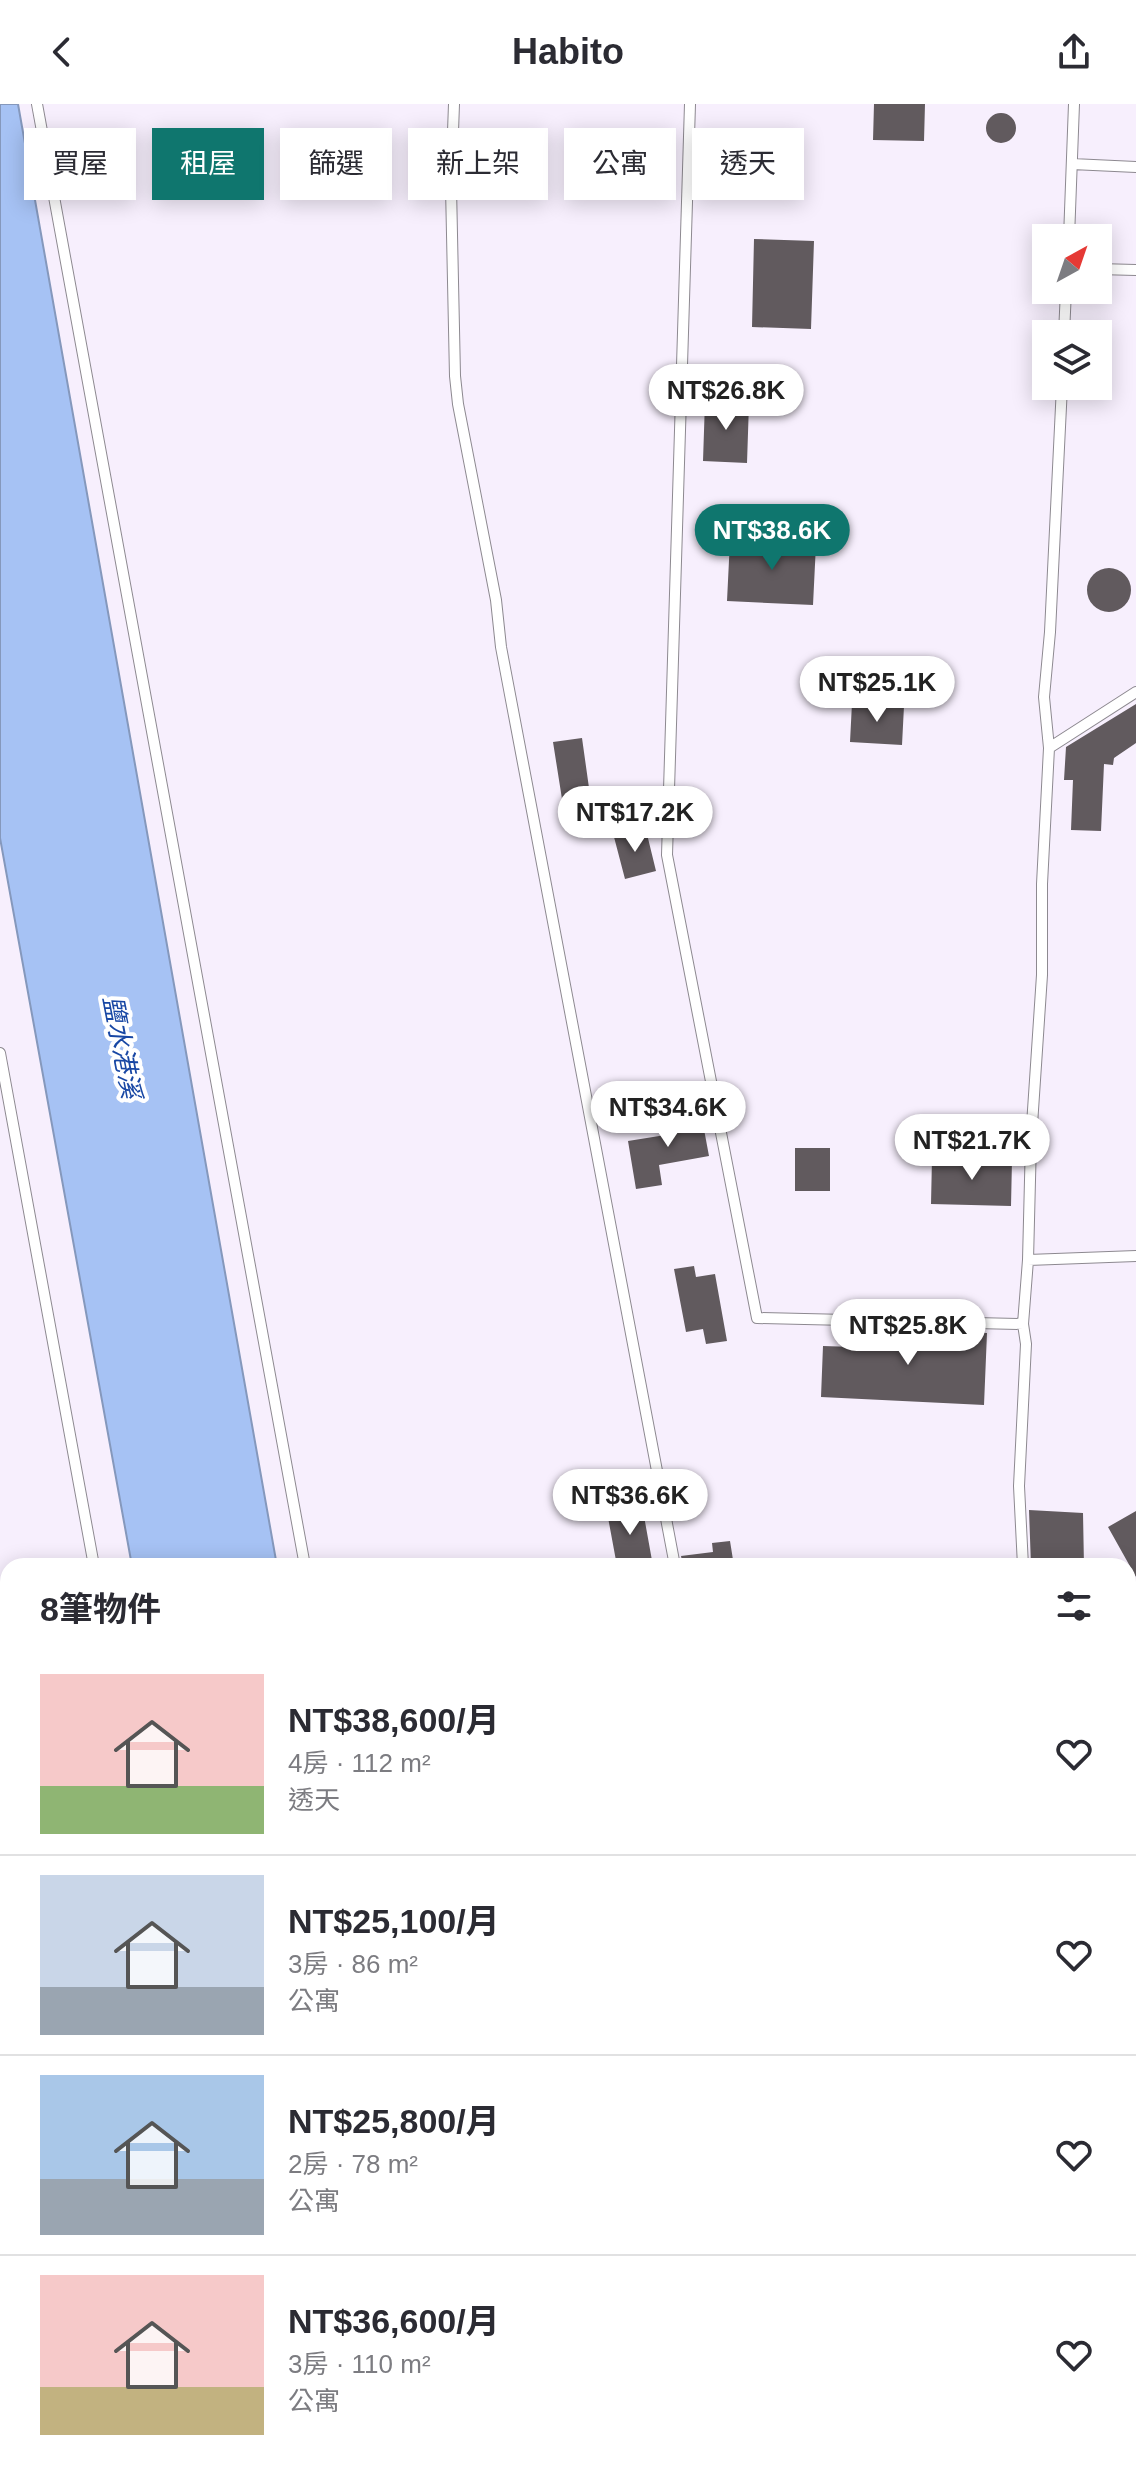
<!DOCTYPE html>
<html lang="zh-TW">
<meta charset="utf-8">
<style>
body{margin:0;font-family:Arial,"Noto Sans TC",sans-serif;background:#f7f7f7;color:#2b2b33;height:100vh;display:flex;flex-direction:column;font-size:30px;white-space:nowrap}
*{box-sizing:border-box;margin:0}
p{font-size:26px;color:#7c7c81}
.icon{flex:none;width:44px;height:44px;fill:none;stroke:currentColor;stroke-width:2;stroke-linecap:round;stroke-linejoin:round}
.map{position:relative;flex:1;overflow:hidden}
.side{position:absolute;left:0px;top:1454px;width:1136px;height:912px;display:flex;flex-direction:column;background:#fff;border-radius:24px 24px 0 0;box-shadow:0 4px 20px #0003}
.side>*{flex:none}
.top-card{position:absolute;left:24px;top:24px;width:1088px;height:72px;display:flex;gap:16px}
.needle{width:52px;rotate:40deg}
.buttons{position:absolute;left:1032px;top:120px;display:grid;gap:16px}
.buttons a{display:grid;place-items:center;width:80px;height:80px;border-radius:0px;background:#fff;box-shadow:0 4px 20px #0003;font-size:40px}
.price{position:absolute;translate:-50% -68px;padding:0 18px;border-radius:28px;background:#fff;color:#222;font-size:26px;line-height:52px;filter:drop-shadow(0 2px 4px #0008)}
.price::after{content:'';position:absolute;left:50%;top:48px;width:24px;height:18px;margin-left:-12px;background:inherit;clip-path:polygon(0 0,100% 0,50% 100%)}
.price.current{background:#0f766e;color:#fff}
ul{padding:0;list-style:none}
li{display:flex;align-items:center;gap:24px;height:200px;padding:0 40px}
li+li{border-top:2px solid #e1e1e2}
li span{display:grid;place-items:center;flex:none;width:224px;height:160px;border-radius:0px;color:#555}
li>.icon{margin-inline-start:auto}
span .icon{width:96px;height:96px;fill:#fffc;stroke-width:1}
li b{font-size:34px}
h2{display:flex;justify-content:space-between;align-items:center;height:96px;padding:0 40px;font-size:34px}
.tag{padding:0 28px;border-radius:0px;background:#fff;box-shadow:0 4px 20px #0003;font-size:28px;line-height:72px}
.tag.current{background:#0f766e;color:#fff}
header{display:flex;justify-content:space-between;align-items:center;height:104px;padding:0 40px;background:#fff;font-size:36px;font-weight:600}
.map>svg:first-child{display:block}
</style>
<header><svg class="icon" aria-label="back" viewBox="0 0 24 24"><path d="M15 5l-7 7 7 7"/></svg>Habito<svg class="icon" aria-label="share" viewBox="0 0 24 24"><path d="M12 15V3M7 8l5-5 5 5M5 13v7h14v-7"/></svg></header>
<div class="map">
<svg width="1136" height="2366" viewBox="0 0 1136 2366">
<rect width="100%" height="100%" fill="#fdfaff"/>
<path fill="#f7effd" fill-rule="evenodd" d="M0,0H1136V1931L1128,1930V1462H8V2348H0ZM1046,134H1098V186H1046ZM1046,230H1098V282H1046Z
M1128,2107H1136V2366H1022V2359L1128,2358Z"/>
<path fill="#a6c2f4" stroke="#8598bc" stroke-width="2" d="M0,0H18L277,1462H132L0,734Z
M1128,1963H1136V2105H1128Z"/>
<path fill="#615a5e" d="M874,0H925L924,37L873,36Z
M986 24a15 15 0 1 1 30 0a15 15 0 1 1-30 0Z
M754,135L814,137L811,225L752,223Z
M705,297L749,299L747,359L703,357Z
M730,436L816,440L813,501L727,497Z
M1087 486a22 22 0 1 1 44 0a22 22 0 1 1-44 0Z
M852,599L904,602L902,641L850,638Z
M1136,600V639L1114,654L1113,661L1104,660L1101,727L1071,726L1073,676H1064L1066,643Z
M582,634L590,691L562,695L553,638Z
M646,726L656,767L625,775L614,733Z
M700,1004L709,1052L659,1061L662,1081L636,1085L628,1037L678,1029L674,1008Z
M795,1044H830V1087H795Z
M932,1054L1012,1056L1011,1102L931,1100Z
M694,1162L696,1173L715,1170L727,1237L706,1240L703,1225L686,1228L674,1165Z
M855,1224L987,1229L984,1301L821,1293L823,1242L854,1243Z
M642,1401L653,1462H617L607,1408Z
M1029,1406L1083,1409L1084,1462H1031Z
M1136,1407V1473L1108,1423Z
M730,1437L734,1462H683L681,1452L713,1448L712,1439Z"/>
<g fill="none" stroke-linecap="round" stroke-linejoin="round">
<g stroke="#8d8990" stroke-width="12">
<path id="service" d="M37,0L305,1462
M454,0L451,83L455,272L458,300L496,496L501,543L675,1462
M690,0L667,751L757,1214L1023,1220
M1072,60L1136,63
M1069,134L1074,0
M1098,165L1136,166
M1064,230L1066,186
M1049,644L1136,588
M0,949L94,1462
M1028,1156L1136,1152
M1023,1462L1019,1382L1026,1240L1023,1220L1028,1156L1031,1036L1042,871V780L1049,644L1044,593L1050,528L1062,282
M1128,1493L1136,1489
M1128,1914H1136
M0,1995H8
M1128,2163H1136
M1128,2184L1133,2302H1136
M0,2319H8
M0,2349H8
M804,2358L1136,2362"/>
</g>
<use href="#service" stroke="#fff" stroke-width="10"/>
</g>
<g text-anchor="middle" dominant-baseline="central" stroke-width="8" stroke-linejoin="round" paint-order="stroke">
<g font-size="26" font-style="italic" fill="#1847a4" stroke="#fff">
<text transform="translate(122 943) rotate(79)">鹽水港溪</text>
</g>
</g>
</svg>
<div class="buttons">
<a><svg class="needle" viewBox="-14 -14 28 28"><path d="M0-13l5 13h-10z" fill="#e53935"/><path d="M0 13l5-13h-10z" fill="#7c7c81"/></svg></a>
<a><svg class="icon" aria-label="layers" viewBox="0 0 24 24"><path d="M12 4l9 5-9 5-9-5zM3 14l9 5 9-5"/></svg></a>
</div>
<b class="price" style="left:726px;top:328px">NT$26.8K</b>
<b class="price current" style="left:772px;top:468px">NT$38.6K</b>
<b class="price" style="left:877px;top:620px">NT$25.1K</b>
<b class="price" style="left:635px;top:750px">NT$17.2K</b>
<b class="price" style="left:668px;top:1045px">NT$34.6K</b>
<b class="price" style="left:972px;top:1078px">NT$21.7K</b>
<b class="price" style="left:908px;top:1263px">NT$25.8K</b>
<b class="price" style="left:630px;top:1433px">NT$36.6K</b>
<div class="top-card">
<a class="tag">買屋</a>
<a class="tag current">租屋</a>
<a class="tag">篩選</a>
<a class="tag">新上架</a>
<a class="tag">公寓</a>
<a class="tag">透天</a>
</div>
<section class="side">
<h2>8筆物件<svg class="icon" aria-label="filters" viewBox="0 0 24 24"><path d="M4 7h16M4 17h16"/><circle cx="9" cy="7" r="2"/><circle cx="15" cy="17" r="2"/></svg></h2>
<ul>
<li><span style="background:linear-gradient(#f6c9c9 70%,#8fb573 0)"><svg class="icon" aria-label="home" viewBox="0 0 24 24"><path d="M3 11l9-7 9 7M6 9v11h12V9"/></svg></span><div><b>NT$38,600/月</b><p>4房 · 112 m²</p><p>透天</p></div><svg class="icon" aria-label="heart" viewBox="0 0 24 24"><path d="M12 20l-8-8c-3-5 5-10 8-4 3-6 11-1 8 4z"/></svg></li>
<li><span style="background:linear-gradient(#c9d6e8 70%,#9aa5b1 0)"><svg class="icon" aria-label="home" viewBox="0 0 24 24"><path d="M3 11l9-7 9 7M6 9v11h12V9"/></svg></span><div><b>NT$25,100/月</b><p>3房 · 86 m²</p><p>公寓</p></div><svg class="icon" aria-label="heart" viewBox="0 0 24 24"><path d="M12 20l-8-8c-3-5 5-10 8-4 3-6 11-1 8 4z"/></svg></li>
<li><span style="background:linear-gradient(#a9c7e8 65%,#9aa5b1 0)"><svg class="icon" aria-label="home" viewBox="0 0 24 24"><path d="M3 11l9-7 9 7M6 9v11h12V9"/></svg></span><div><b>NT$25,800/月</b><p>2房 · 78 m²</p><p>公寓</p></div><svg class="icon" aria-label="heart" viewBox="0 0 24 24"><path d="M12 20l-8-8c-3-5 5-10 8-4 3-6 11-1 8 4z"/></svg></li>
<li><span style="background:linear-gradient(#f6c9c9 70%,#c2b280 0)"><svg class="icon" aria-label="home" viewBox="0 0 24 24"><path d="M3 11l9-7 9 7M6 9v11h12V9"/></svg></span><div><b>NT$36,600/月</b><p>3房 · 110 m²</p><p>公寓</p></div><svg class="icon" aria-label="heart" viewBox="0 0 24 24"><path d="M12 20l-8-8c-3-5 5-10 8-4 3-6 11-1 8 4z"/></svg></li>
</ul>
</section>
</div>
